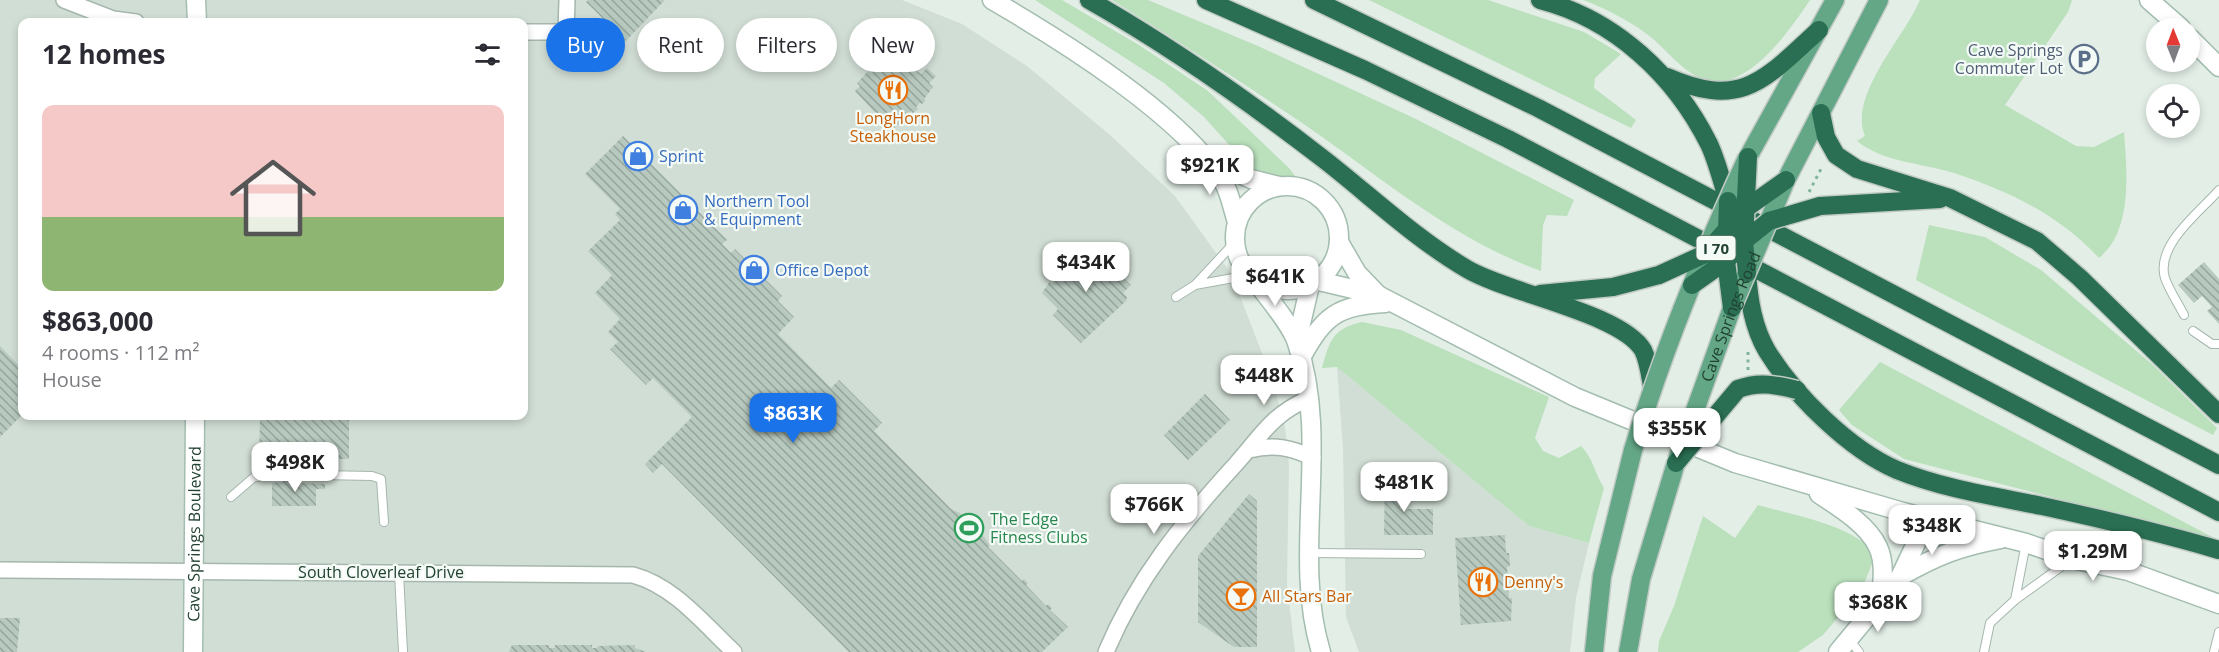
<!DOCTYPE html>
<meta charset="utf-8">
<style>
body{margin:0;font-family:"Open Sans",sans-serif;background:#f7f7f7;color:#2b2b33;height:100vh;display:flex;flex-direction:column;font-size:22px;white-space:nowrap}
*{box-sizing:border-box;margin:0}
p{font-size:20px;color:#7c7c81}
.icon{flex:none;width:33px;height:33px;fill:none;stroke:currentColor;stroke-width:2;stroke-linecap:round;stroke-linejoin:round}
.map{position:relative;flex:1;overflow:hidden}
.side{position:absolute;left:18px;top:18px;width:510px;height:402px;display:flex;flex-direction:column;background:#fff;border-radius:12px;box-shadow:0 3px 9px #0003}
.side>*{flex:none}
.hud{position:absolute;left:546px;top:18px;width:570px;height:54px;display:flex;gap:12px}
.needle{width:39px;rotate:359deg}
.controls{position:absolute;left:2146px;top:18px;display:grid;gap:12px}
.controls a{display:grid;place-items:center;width:54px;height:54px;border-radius:50%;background:#fff;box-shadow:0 3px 9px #0003;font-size:30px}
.price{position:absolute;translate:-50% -51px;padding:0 14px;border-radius:12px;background:#fff;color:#222;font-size:20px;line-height:39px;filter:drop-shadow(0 2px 3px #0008)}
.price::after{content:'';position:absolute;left:50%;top:36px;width:18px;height:14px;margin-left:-9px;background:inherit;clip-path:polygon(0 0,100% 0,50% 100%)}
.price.current{background:#1a73e8;color:#fff}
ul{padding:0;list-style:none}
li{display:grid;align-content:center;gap:12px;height:318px;padding:0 24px}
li+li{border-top:2px solid #e1e1e2}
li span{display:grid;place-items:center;height:186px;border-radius:12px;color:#555}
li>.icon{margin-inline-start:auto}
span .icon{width:108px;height:108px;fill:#fffc;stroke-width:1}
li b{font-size:26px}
h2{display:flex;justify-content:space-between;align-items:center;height:72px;padding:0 24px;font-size:26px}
.chip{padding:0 21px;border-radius:27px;background:#fff;box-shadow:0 3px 9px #0003;font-size:21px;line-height:54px}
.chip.current{background:#1a73e8;color:#fff}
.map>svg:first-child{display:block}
</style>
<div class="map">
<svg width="2219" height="652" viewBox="0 0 2219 652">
<defs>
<pattern id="building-back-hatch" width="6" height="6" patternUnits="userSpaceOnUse" patternTransform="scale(1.5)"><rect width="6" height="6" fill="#b8c9bf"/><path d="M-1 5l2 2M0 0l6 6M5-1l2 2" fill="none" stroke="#95a59c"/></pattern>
</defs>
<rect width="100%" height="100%" fill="#e3eee7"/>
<path fill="#d1ded5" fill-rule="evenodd" d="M0,0H902L962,24L1027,66L1110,135L1175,196L1232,275L1273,382L1285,427L1289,465L1287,584L1295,652H0ZM22,22H524V416H22Z
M1337,367L1529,526L1589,543L1576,598L1570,652H1359L1346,617L1343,449Z"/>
<path fill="#bae0bc" d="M1035,0H1062L1139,45L1208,91L1289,168L1305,189L1273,181L1252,170L1204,117L1164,83Z
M1112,0H1148L1258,46L1416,119L1574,200L1567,216L1547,215L1543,225L1541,271C1454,240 1383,179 1308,127C1243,83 1178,41 1112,0Z
M1369,0H1488L1584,32L1621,54L1595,78L1594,88L1636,120L1631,128Z
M1583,0H1810C1789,31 1743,100 1698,77C1681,69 1666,50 1652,38C1634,23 1605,8 1583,0Z
M1920,0H2072L2068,12L2005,105L2076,146L2094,147L2124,132C2127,171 2133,231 2099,258C2060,216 2011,192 1957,174C1924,163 1884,163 1857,141L1865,136C1848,95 1904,38 1920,0Z
M1929,225L1985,237L2041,270L2153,365L2217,428L2213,435L1916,280Z
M1362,322L1401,330L1549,397L1535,438L1543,451L1559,458L1581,446C1593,458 1595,474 1604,488L1589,543L1529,526L1337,367L1322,368C1330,339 1333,329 1362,322Z
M1880,362L2218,540L1904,459L1852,425L1839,410Z
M1758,505C1789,514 1840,523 1865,544C1869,548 1871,556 1873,561L1862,589L1823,635L1798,652H1658L1659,641L1674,606L1703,516L1735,538Z"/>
<path fill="url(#building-back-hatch)" d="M588,0H665L626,41L586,2Z
M890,49L914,73L917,71L921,74L927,68L936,76L929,83L933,87L924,99L926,100L922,104L920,103L916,107L918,109L913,113L911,111L892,131L855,91L860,86L857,83L872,67V62L880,53L885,54Z
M623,136L727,240L722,244L731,253L735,249L782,296L778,301L794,317L778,334L831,388L839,380L882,423L874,431L951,509L960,513L984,537L990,545L988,547L1022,581L1024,579L1028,583L1026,585L1046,606L1048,604L1052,608L1050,610L1068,627L1042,652H849L662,464L653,473L645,464L692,417L653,378L646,385L610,349L618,342L608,332L620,319L595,293L612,275L588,251L620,220L615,214L620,209L585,174Z
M1085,243L1131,285L1123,293L1127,297L1126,301L1081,343L1053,315L1058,309L1042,293L1050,281L1052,283L1063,272L1061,270L1064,267L1066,269L1072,259L1074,261L1072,256Z
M2204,262L2219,279V324L2207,311L2212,307L2202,296L2194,303L2178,285Z
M0,346L22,369V415L0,437Z
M1205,394L1230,420L1188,460L1164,435Z
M266,417H349V459H266L259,454L260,420Z
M1385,473H1400V509H1433V535H1384Z
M301,477V483L325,484V489H316V506H272V483L283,482V478Z
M1249,494L1257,501V647H1234L1198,622V556Z
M1505,535L1506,553H1509L1510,566L1507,567L1509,598H1512L1511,621L1461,625L1455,538Z
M0,618H20L17,652H0Z
M512,645H549V648H555V645H592V648H597L598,646L635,645V648L646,652H509Z"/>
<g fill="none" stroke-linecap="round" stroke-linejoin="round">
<g stroke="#a5b7ad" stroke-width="10">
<path id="lane" d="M1195,285L1250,275
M1176,297L1195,285L1235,242
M2184,315C2178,303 2169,290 2165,278C2155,245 2200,212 2219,190
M2193,331L2212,344H2219
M231,497L253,478L269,474L372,476L381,479L384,522
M1310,553L1421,554
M399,573L403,652
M2015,600L2026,543
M1849,639L1859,652
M1984,652L1990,623L2015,600L2069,561
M2214,652L2219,632"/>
</g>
<g stroke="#a5b7ad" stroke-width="18">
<path id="street" d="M64,0L113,19L136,22
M524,32H566L567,0
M1249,450C1274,444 1290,447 1313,458
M0,570L633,575C674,586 703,623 734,652
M1106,652C1136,580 1183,522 1235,465C1262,435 1270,416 1309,398"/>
</g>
<g stroke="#a3bdaf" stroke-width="21">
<g id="secondary">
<path d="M196,0L197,22"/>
<path d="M992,0C1061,40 1183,116 1224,183C1230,194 1233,210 1237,222"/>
<path d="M2149,0L2181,28"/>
<path d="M2190,38L2219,67"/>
<path d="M1208,159L1251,179L1279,186"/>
<circle cx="1287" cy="238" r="52"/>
<path d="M1339,242L1357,273L1378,295"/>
<path d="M1254,279C1267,297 1291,324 1297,343C1331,443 1291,554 1321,652"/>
<path d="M1319,281L1378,295L1575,397L1735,463L1903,512L2026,543L2072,559L2128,571L2219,604"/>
<path d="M1297,341L1310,285"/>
<path d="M1301,358C1324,316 1337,305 1386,303"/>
<path d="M1819,494C1839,507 1868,525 1878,547C1886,564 1882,586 1880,604"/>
<path d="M1901,576C1938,555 1959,547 2001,539"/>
<path id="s1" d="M193,652L195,416"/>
<path d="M1838,652L1900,577L1928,518"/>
</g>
</g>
<g stroke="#c1cac5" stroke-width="21">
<path id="primary" d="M1748,157L1835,0
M1786,180L1879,0
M1594,652L1602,576L1633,450
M1628,652L1641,579L1676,463"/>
</g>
<g stroke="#c1cac5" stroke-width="21">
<path id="highway" d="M1089,0C1172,47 1251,103 1326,161C1373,198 1416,239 1467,269C1507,293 1621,313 1643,350C1648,360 1650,375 1652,386
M1206,0L1365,70L1508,139L2219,512
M1314,0L1538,108L2219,465
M1540,0C1615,19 1675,76 1709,144C1717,161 1722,182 1728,201
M1667,77C1743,110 1765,79 1819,30
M1821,113L1826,137L1836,155L1857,169L1950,198L2037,241L2080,278L2219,414
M1820,206L1940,199
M1747,273C1749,300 1753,327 1767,351C1794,395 1850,450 1897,470C1944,489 1993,496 2042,506C2102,519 2161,533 2219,550
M1540,294L1613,287L1659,275"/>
</g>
<path stroke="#81b499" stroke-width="3" stroke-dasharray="3 4.5" stroke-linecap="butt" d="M1809,192L1822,167
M1748,352V370"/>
<use href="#lane" stroke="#fff" stroke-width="8"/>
<use href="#street" stroke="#fff" stroke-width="15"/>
<use href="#secondary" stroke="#fff" stroke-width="18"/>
<use href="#primary" stroke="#64a787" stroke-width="18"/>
<use href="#highway" stroke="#2a6f53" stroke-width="18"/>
<g stroke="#c1cac5" stroke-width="21" stroke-linecap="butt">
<g id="primary-bridge">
<path d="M1633,450C1663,350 1703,253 1747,158"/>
<path id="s2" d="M1677,460L1732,308L1786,180"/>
</g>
</g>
<g stroke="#c1cac5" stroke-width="21" stroke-linecap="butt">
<path id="highway-bridge" d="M1728,201L1726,261L1732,308
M1747,273L1744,241L1748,157
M1659,275L1705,254L1745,209L1786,180
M1692,285L1726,261L1744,241L1769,221L1820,206
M1676,463L1738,389C1759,381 1776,385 1797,390"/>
</g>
<use href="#primary-bridge" stroke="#64a787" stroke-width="18"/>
<use href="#highway-bridge" stroke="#2a6f53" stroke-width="18"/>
</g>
<defs>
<g id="parking-ring" transform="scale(1.5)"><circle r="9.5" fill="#f4faf6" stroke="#5c6f8a" stroke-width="1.5"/><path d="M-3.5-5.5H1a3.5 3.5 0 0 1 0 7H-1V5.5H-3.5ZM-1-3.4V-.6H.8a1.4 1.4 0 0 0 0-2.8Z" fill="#5c6f8a"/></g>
<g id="restaurant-ring" transform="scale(1.5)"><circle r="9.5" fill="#f4faf6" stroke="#e8710a" stroke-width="1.5"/><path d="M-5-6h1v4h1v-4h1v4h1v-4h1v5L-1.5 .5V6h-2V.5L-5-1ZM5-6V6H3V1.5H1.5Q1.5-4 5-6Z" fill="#e8710a"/></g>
<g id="shop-ring" transform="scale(1.5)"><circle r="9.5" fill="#f4faf6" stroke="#3f7fe0" stroke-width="1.5"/><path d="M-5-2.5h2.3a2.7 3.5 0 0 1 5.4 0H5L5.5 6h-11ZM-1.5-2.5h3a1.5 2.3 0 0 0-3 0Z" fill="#3f7fe0"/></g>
<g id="stadium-ring" transform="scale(1.5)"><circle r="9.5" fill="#f4faf6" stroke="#2e9e5b" stroke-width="1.5"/><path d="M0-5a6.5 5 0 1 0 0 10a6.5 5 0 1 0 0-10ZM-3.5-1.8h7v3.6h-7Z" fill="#2e9e5b"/></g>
<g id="bar-ring" transform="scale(1.5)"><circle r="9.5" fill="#f4faf6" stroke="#e8710a" stroke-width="1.5"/><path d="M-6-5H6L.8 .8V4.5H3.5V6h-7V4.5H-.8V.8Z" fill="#e8710a"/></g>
</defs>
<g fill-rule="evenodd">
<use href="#parking-ring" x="2084" y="59"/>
<use href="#restaurant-ring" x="893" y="90"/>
<use href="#shop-ring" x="638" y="156"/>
<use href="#shop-ring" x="683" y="210"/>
<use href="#shop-ring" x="754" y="270"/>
<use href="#stadium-ring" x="969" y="528"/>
<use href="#restaurant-ring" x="1483" y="582"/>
<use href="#bar-ring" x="1241" y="596"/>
</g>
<g text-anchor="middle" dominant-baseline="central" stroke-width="4.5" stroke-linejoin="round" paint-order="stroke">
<rect fill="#f4faf6" stroke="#60786c" stroke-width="1.5" x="1696.5" y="236" width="39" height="24" rx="4.5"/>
<g font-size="15" font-weight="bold" fill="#214131">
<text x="1716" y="248">I 70</text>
</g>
<g font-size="16" fill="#4e5e75" stroke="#f4faf6" text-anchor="end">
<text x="2063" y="50">Cave Springs<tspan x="2063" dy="18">Commuter Lot</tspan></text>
</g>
<g font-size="16" fill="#c56008" stroke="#f4faf6" text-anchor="start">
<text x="893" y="118" text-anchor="middle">LongHorn<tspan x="893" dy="18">Steakhouse</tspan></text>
<text x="1504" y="582">Denny's</text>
<text x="1262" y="596">All Stars Bar</text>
</g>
<g font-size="16" fill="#366cbe" stroke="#f4faf6" text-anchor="start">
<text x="659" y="156">Sprint</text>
<text x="704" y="201">Northern Tool<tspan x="704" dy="18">&amp; Equipment</tspan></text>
<text x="775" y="270">Office Depot</text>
</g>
<g font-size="16" fill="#214131" stroke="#f4faf6">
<text stroke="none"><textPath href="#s2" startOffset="153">Cave Springs Road</textPath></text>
<text stroke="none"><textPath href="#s1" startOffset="118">Cave Springs Boulevard</textPath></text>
<text x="381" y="572">South Cloverleaf Drive</text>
</g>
<g font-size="16" fill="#27864d" stroke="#f4faf6" text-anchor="start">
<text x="990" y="519">The Edge<tspan x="990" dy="18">Fitness Clubs</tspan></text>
</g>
</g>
</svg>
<div class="controls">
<a><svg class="needle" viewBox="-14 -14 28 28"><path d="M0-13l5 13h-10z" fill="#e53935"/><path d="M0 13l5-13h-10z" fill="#7c7c81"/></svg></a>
<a><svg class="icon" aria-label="locate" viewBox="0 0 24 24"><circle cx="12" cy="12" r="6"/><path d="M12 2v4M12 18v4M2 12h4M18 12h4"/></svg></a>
</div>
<b class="price" style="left:1210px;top:196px">$921K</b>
<b class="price" style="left:1086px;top:293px">$434K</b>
<b class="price" style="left:1275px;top:307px">$641K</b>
<b class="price" style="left:1264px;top:406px">$448K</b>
<b class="price current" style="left:793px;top:444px">$863K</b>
<b class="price" style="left:1677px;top:459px">$355K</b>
<b class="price" style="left:295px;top:493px">$498K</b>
<b class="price" style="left:1404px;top:513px">$481K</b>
<b class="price" style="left:1154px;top:535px">$766K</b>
<b class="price" style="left:1932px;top:556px">$348K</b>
<b class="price" style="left:2093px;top:582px">$1.29M</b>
<b class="price" style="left:1878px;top:633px">$368K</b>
<div class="hud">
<a class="chip current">Buy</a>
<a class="chip">Rent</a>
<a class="chip">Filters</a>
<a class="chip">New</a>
</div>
<section class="side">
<h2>12 homes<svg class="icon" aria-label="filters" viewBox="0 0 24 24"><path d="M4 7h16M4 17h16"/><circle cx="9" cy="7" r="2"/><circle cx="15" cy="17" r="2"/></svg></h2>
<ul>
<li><span style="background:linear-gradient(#f6c9c9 60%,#8fb573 0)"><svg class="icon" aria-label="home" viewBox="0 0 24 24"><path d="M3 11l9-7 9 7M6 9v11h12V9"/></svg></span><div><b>$863,000</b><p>4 rooms · 112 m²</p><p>House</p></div></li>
</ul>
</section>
</div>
